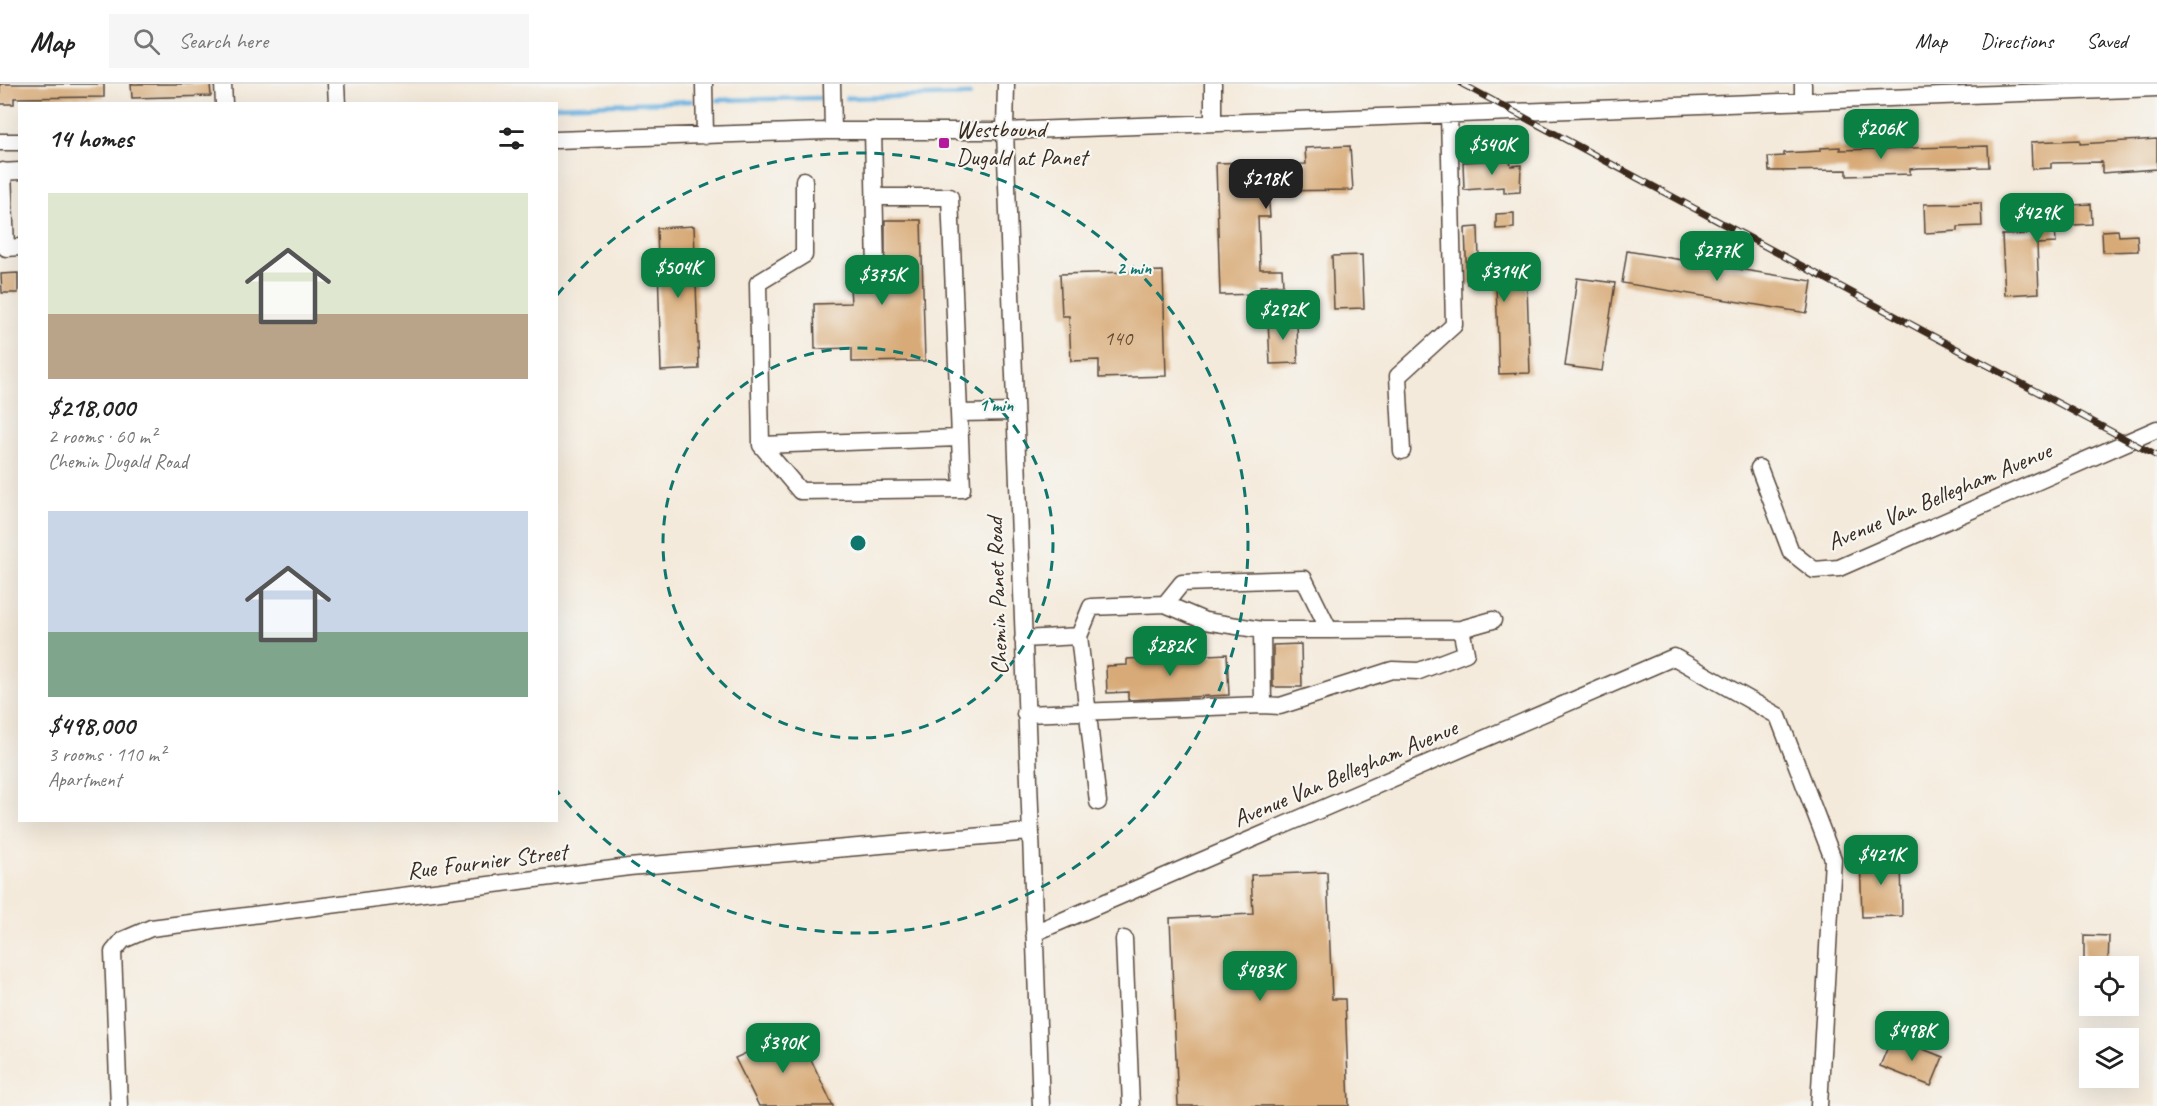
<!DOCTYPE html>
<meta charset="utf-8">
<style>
body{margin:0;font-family:Caveat,sans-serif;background:#f6f6f6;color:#222;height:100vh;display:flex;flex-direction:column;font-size:22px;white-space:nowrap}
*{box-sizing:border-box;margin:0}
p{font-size:20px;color:#767676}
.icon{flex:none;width:33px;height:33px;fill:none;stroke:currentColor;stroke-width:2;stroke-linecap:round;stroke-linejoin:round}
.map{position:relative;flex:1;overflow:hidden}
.side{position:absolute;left:18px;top:18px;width:540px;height:720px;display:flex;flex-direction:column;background:#fff;border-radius:0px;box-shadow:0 6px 24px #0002}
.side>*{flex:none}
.controls{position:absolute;left:2079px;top:872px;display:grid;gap:12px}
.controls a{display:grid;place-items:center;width:60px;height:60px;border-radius:0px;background:#fff;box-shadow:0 6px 24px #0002;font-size:30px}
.price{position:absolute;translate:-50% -51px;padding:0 14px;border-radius:12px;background:#0b8043;color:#fff;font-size:20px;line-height:39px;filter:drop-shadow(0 2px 3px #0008)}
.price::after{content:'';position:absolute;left:50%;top:36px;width:18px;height:14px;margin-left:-9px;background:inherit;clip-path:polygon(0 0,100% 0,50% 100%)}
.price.on{background:#222;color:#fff}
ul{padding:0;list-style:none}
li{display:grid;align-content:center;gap:12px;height:318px;padding:0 30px}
li span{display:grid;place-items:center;height:186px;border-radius:0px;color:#555}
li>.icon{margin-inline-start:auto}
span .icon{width:108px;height:108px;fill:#fffc;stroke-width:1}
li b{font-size:26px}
h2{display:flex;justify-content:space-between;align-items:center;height:72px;padding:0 30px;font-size:26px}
header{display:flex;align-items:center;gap:36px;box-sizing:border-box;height:84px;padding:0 30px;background:#fff;border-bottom:2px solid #e0e0e0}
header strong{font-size:28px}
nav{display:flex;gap:33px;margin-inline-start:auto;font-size:21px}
.search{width:420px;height:54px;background:#f6f6f6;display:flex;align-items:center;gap:15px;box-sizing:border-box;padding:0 21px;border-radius:0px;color:#767676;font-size:22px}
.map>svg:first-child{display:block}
</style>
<header>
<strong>Map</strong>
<div class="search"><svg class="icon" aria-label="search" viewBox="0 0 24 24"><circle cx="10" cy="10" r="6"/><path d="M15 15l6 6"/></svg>Search here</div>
<nav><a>Map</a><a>Directions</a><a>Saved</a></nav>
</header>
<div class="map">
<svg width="2157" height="1022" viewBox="0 0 2157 1022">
<rect width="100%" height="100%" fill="#f6f6f2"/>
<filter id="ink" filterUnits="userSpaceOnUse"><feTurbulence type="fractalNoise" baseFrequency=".0167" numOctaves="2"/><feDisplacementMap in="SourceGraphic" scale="12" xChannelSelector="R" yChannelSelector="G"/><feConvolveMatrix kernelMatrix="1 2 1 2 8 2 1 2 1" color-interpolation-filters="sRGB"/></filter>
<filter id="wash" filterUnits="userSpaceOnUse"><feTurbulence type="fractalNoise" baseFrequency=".008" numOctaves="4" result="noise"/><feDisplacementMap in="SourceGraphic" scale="24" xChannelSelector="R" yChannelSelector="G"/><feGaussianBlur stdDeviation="1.35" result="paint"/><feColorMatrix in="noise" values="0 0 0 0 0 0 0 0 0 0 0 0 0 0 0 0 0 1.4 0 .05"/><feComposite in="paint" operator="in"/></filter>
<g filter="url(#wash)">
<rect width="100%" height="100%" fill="#f4eadb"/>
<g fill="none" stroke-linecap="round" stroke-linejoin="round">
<path stroke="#67b0df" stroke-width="4.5" d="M846,14L970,11
M718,16L819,14
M556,22L691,17"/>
</g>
<g id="blocks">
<path fill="#d8aa77" d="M0,0H104V13L14,14V20H0Z
M131,0H210L211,12L132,14Z
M2157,55V85L2102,89V78L2051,79V84L2032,85L2031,58L2080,56V60Z
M1350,62L1353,106L1268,107L1270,133H1258L1260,185H1282L1283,201L1260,202L1261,210L1220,211L1216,79L1256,78V81L1306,80L1305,64Z
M1988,62L1989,83L1918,84L1910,85V90L1847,92V86L1769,87L1768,73L1784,72V69L1820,67V64L1840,63V66Z
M1483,77H1510L1511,82L1521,81L1520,108L1504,109V103L1464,106L1463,78Z
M2054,115L2055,122L2091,120L2092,140L2055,142L2056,159L2037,160L2039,209L2005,211L2002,151L2036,150L2035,116Z
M1981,119L1982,142L1958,143V147L1925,149L1924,120Z
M1514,129V144L1496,145V130Z
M885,136H921L925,277L852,278V264L815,265L814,220L851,219L850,203L885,202Z
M694,142L699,285L661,287L657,144Z
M1478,143L1479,175L1526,174L1530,289L1499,290L1496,199L1467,200L1465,144Z
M2118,146L2119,152L2137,151L2138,167L2103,168L2102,147Z
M1627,167L1812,197L1807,229L1622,199Z
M1362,171L1364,224L1334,225L1332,172Z
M1163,187L1166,292L1099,294V276L1071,277L1069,232H1062L1060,190Z
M18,189V209H2L1,190Z
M1577,194L1615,199L1602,287L1565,282Z
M1297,234L1298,279L1270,280L1268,235Z
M1301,560L1302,603H1273V561Z
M1227,570L1229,611L1128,616V608L1107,609L1106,582L1127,581V575Z
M1901,771L1902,832L1862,833L1860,772Z
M1327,788L1332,915H1345L1349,1022H1178L1170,834L1253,830L1251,791Z
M2084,851L2109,852L2108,882H2084Z
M797,946L833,1022H759L735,974Z
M1892,953L1943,973L1931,1002L1880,982Z"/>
</g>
</g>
<g filter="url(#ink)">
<use href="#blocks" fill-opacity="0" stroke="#57473a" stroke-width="1.5"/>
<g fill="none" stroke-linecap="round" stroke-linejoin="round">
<g stroke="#57473a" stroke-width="19">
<path id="minor" d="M223,0L224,20
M336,0L337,20
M704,0L705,52
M832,0L833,47
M1006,0L1005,47L1041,1022
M1213,0V39
M1803,0V18
M873,46L876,187
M556,56L826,47H1005L2157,4
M0,58H20
M3,87L6,164L20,163
M0,88L20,87
M804,96V171L758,199L761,361L800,407L962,405L959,329
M874,113H950L959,329L1015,328
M761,361L959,354
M1402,367L1398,292L1454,241L1449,30
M1759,384L1791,468L1814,486L1839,484L2157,345
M1165,520L1182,499L1304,495L1329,546L1461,545L1466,569L1419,587L1392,586L1280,622L1263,621
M1461,545L1493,536
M1262,546H1329
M1023,555L1079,552
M1025,630L1263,621L1262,546L1205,537L1165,520L1091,523L1079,552L1098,718
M1034,849L1674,573L1778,632L1833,775L1819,1022
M1124,855L1131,1022
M119,1022L113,868L123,856L151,844L629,783L1029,748"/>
</g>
<use href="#minor" stroke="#fff" stroke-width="16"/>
<g stroke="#3b2a1e" stroke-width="7">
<path id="rail" d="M1462,0L2157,372"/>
</g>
<use href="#rail" stroke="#f6f6f2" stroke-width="4.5" stroke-dasharray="14" stroke-linecap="butt"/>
</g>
</g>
<g fill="none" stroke="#0f766e" stroke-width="3" stroke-dasharray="10 8">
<circle cx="858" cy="459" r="195"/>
<path d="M557 211A390 390 0 1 1 557 707"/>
</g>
<rect fill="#b5179e" stroke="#f6f6f2" stroke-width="2" x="938" y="53" width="12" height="12" rx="3"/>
<g text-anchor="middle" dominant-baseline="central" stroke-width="4.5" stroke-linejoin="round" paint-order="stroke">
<g font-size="21" fill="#624a34">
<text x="1118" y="254">140</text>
</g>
<g font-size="24" fill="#3b2a1e" stroke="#f6f6f2" text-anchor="start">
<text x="956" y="45">Westbound<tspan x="956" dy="28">Dugald at Panet</tspan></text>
</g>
<g font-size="24" fill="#3b2a1e" stroke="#f6f6f2">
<text transform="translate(1939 412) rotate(-23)">Avenue Van Bellegham Avenue</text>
<text transform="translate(997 512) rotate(-92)">Chemin Panet Road</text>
<text transform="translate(1345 689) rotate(-23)">Avenue Van Bellegham Avenue</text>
<text transform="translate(487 777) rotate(-7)">Rue Fournier Street</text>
</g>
</g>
<circle cx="858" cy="459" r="9" fill="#0f766e" stroke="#f6f6f2" stroke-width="3"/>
<g font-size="18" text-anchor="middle" font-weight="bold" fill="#0f766e" stroke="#f6f6f2" stroke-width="4.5" stroke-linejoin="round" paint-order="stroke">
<text x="1134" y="190">2 min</text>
<text x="996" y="327">1 min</text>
</g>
</svg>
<div class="controls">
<a><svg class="icon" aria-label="locate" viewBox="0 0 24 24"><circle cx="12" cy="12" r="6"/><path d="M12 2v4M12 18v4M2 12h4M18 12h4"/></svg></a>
<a><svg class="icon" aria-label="layers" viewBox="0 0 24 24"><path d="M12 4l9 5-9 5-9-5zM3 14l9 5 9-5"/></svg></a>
</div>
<b class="price" style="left:1881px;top:76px">$206K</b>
<b class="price" style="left:1492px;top:92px">$540K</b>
<b class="price on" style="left:1266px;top:126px">$218K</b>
<b class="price" style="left:2037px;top:160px">$429K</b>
<b class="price" style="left:1717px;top:198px">$277K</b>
<b class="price" style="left:678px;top:215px">$504K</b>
<b class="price" style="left:1504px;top:219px">$314K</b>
<b class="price" style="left:882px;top:222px">$375K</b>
<b class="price" style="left:1283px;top:257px">$292K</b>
<b class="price" style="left:1170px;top:593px">$282K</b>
<b class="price" style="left:1881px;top:802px">$421K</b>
<b class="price" style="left:1260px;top:918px">$483K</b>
<b class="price" style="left:1912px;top:978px">$498K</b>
<b class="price" style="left:783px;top:990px">$390K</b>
<section class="side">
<h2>14 homes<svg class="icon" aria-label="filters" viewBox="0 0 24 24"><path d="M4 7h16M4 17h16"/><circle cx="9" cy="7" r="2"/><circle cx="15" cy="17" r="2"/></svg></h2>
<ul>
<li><span style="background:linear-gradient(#dfe7d0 65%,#b9a48a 0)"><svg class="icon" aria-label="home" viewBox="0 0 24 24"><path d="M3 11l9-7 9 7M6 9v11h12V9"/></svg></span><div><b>$218,000</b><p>2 rooms · 60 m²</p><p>Chemin Dugald Road</p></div></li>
<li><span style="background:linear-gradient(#c9d6e8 65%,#7fa58c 0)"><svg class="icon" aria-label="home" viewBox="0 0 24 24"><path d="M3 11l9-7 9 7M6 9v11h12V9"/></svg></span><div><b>$498,000</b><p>3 rooms · 110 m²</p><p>Apartment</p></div></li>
</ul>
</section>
</div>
